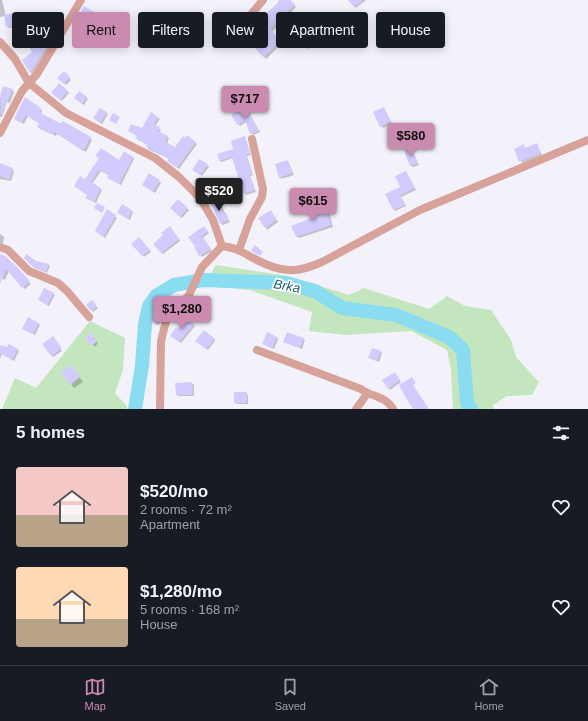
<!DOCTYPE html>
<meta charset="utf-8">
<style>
body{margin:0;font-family:Helvetica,sans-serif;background:#242831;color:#f1f3f6;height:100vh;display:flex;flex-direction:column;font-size:15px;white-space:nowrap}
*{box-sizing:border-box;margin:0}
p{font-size:13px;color:#9ea1a6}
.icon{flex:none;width:22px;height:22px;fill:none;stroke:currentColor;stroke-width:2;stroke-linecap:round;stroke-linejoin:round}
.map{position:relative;height:409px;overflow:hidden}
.details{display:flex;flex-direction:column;background:#171b24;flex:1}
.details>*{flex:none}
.guide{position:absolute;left:12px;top:12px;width:564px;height:36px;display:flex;gap:8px}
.price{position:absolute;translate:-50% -34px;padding:0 9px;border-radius:4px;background:#cb8aaf;color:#111;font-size:13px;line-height:26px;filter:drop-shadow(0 1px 2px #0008)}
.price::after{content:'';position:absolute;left:50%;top:24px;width:12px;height:9px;margin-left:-6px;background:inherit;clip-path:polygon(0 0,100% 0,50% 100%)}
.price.current{background:#222;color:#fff}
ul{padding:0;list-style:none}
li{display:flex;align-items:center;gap:12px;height:100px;padding:0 16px}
li span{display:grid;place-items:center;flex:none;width:112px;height:80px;border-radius:4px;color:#555}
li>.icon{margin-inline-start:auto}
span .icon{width:48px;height:48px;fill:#fffc;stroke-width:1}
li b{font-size:17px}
h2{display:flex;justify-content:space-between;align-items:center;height:48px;padding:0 16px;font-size:17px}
.tag{padding:0 14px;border-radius:4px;background:#171b24;box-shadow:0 2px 10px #0003;font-size:14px;line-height:36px}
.tag.current{background:#cb8aaf;color:#111}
.tabs{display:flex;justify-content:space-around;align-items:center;height:56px;border-top:1px solid #363941;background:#171b24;font-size:11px;color:#9ea1a6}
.tabs a{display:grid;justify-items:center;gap:2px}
.tabs .current{color:#cb8aaf}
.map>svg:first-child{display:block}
</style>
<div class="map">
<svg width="588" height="409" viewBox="0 0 588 409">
<rect width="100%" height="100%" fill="#f3f2fa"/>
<path fill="#c3e6be" d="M216,265L288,276L349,295L364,288L429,309L447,296L465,306L491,310L511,340L516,357L539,382L532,395L507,396L492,406L495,409H453L451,370L447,350L411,331L346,335L309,331L312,312L250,290L204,286Z
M90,321L125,338L123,370L115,393L127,406V409H2L15,378L36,388Z"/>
<path fill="#0003" d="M0,0H2L6,16L18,13L22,25L9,28L7,26L5,16L0,17Z
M281,0H289L296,7L272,32L282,44L266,59L244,34Z
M350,0H366L356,8Z
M108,20L110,22L106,28L104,27L103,29L92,23L90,25L80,21Z
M49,23L52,30L57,34L32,74L23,60L34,52L28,44L25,43Z
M312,24L323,37L308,49L298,37Z
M64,73L71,80L66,85L59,78Z
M12,90L14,92L10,103L7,102L2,117H0V97Z
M67,91L69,93L62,101L54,95Z
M79,93L88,99L84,105L77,100Z
M40,109L42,111L41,114L90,138L92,140L86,152L57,134L56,136L40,129L38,127L40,124L28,116L24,124L15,119Z
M100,109L108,114L102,124L96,120Z
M247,109L260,132L253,135L246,122L240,126L232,115Z
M385,110L392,124L383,128L381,126Z
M152,114L160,119L155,126L161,130L159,133L169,138L167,144L176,148L195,142L197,144L179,169L170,162V159L148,149V145L138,140V136L129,131L142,130Z
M245,137L251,155L247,156L253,175L250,176L256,192L246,195L233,158L221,162L220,161L235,149Z
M537,145L542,155L522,163L515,149L523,146L526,149Z
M411,149L419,165L413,167L411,166Z
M97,156L119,162L133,157L134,159L121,185L110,179V176L101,171L92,184L102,190L96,203L88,199V195L75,186L85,180L100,159Z
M288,161L294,175L281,179L280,177Z
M0,164L14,171L11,181L0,179Z
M207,165L209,167L202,176L194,171Z
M406,172L416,190L401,197L406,206L395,211L394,210Z
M150,175L161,183L155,193L145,186Z
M218,200L230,222L223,225L221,223Z
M178,201L189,210L182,218L171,208Z
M122,205L133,212L130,220L118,213Z
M325,207L328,209L333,227L299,238L297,236Z
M107,211L117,218L105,238L98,232Z
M272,213L278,222L267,230L260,218Z
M204,228L209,233L203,238L212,251L202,257L195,248Z
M172,229L180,241L163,254L154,244Z
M0,234L4,237L3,243H0Z
M141,240L151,252L144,257L133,244Z
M0,257L7,258L31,284L25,289L9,271L5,280L0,278Z
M25,258L48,265L50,266L47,273L35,268Z
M53,294L55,295L49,306L41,301Z
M91,301L98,308L93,312L88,305Z
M158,313L164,318L158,325L154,322Z
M186,320L195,326L181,343L173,337Z
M38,323L40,325L35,335L23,329Z
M90,335L98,343L95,347L87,338Z
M277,337L278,339L274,349L263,344Z
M54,339L62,351L53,357L43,344Z
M214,339L215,341L208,350L197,341Z
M303,339L305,340L302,349L284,342Z
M10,345L19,351L14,361L2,354L0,358V346L7,349Z
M380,351L382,353L379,362L370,358Z
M71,366L83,382L74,388L71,384Z
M396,374L401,382L390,390L389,388Z
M192,383L194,385V396H178L177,395Z
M246,393L248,395V404H237L235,402Z"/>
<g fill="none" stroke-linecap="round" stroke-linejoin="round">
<path stroke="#8adcf1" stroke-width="14" d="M135,409L142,366L145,324L149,306L156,296L174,285L203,280L285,283L315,291L342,308L396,315L449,337L463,350L467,403L471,409"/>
</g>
<path fill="#d1ccfd" d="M279,0H290L295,4L270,29L281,41L263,57L242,34L277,4Z
M348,0H363L354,7Z
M84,6L109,20L104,27L102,26L101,28L90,22L88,24L84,21L82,23L77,19Z
M19,12L21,24L6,27L4,15Z
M49,21L51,28L56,32L30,73L22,60L32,52L26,43L24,44L20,37Z
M312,23L322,35L306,48L296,36Z
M64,71L70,77L64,84L57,78Z
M59,83L68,91L60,100L51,93Z
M3,86L13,89L1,115L0,96Z
M79,91L87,97L82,104L74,98Z
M25,97L41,108L39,112L61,124L63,121L91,137L83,151L55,132L53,135L37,127L39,123L26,115L21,123L14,119Z
M245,106L259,131L250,134L245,121L237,125L231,115Z
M384,107L391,122L380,127L373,112Z
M100,108L107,112L100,123L93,118Z
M151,112L158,117L154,125L160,127L158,131L168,136L165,142L175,147L183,136L185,138L187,135L196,142L177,168L167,161L169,158L146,147L147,144L135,138L137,136L128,131L131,124L142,128Z
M113,113L120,117L116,124L109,120Z
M245,136L250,153L246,155L252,174L249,175L255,190L243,194L232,157L219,161L217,154L233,149L231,141Z
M537,143L541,153L519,162L514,149L524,144L525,148Z
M101,148L119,160L124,151L133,157L119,184L107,178L109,175L99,170L91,182L101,188L94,202L85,198L87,195L74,186L80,176L85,179L99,158L95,156Z
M411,148L418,163L410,166L404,151Z
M199,159L208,164L200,175L192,170Z
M288,160L292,173L279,178L275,164Z
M0,163L13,168L9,180L0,176Z
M406,171L415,188L400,195L405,205L393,210L385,194L400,187L395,176Z
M149,173L160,180L153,192L142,185Z
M178,199L188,208L180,217L170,208Z
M218,199L224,214L226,213L229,220L220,224L210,202Z
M97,203L105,207L102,213L94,208Z
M122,204L132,210L128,219L117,213Z
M326,206L331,225L296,237L291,226L311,218L309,211Z
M107,209L116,215L103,237L95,231Z
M271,210L277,220L265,228L258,218Z
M170,226L179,239L161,253L153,244L163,235L161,233Z
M204,226L208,231L202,236L211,249L199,256L194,247L195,246L188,237Z
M139,237L150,250L142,256L131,244Z
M255,245L263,252L260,256L251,251Z
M0,254L7,257V261L13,263L30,281L22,288L6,269L0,284Z
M26,254L36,261L49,264L46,272L32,266L24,258Z
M44,288L54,293L47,305L38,300Z
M92,300L97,306L91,311L86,305Z
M158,312L163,316L156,324L151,321Z
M28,317L39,323L33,334L22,329Z
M185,318L194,324L179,342L170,336L176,327L178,329Z
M204,330L215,339L206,349L195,341Z
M267,332L277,337L272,348L262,344Z
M287,332L304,338L300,348L283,342Z
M90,333L97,341L92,346L85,338Z
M53,336L62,348L51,356L42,344Z
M9,344L18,349L12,360L0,353V345L7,347Z
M372,348L381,351L377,361L368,358Z
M71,365L80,377L70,385L61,372Z
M395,372L400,380L388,389L382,380Z
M412,377L416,383L413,385L429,409H413L406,398L399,385Z
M192,382L193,395H176L175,383Z
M234,392H247V403H234Z"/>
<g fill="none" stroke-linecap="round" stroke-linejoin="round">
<path stroke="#d7a299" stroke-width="8" d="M0,42L15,59L29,83L66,113L155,158L179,177L200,198L213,220L222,246L202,267L189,295L166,321L161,341L160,409
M228,42L263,0
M0,133L22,91L37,74L81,0
M222,246C227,247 235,248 240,251C256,259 270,269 289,270C300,271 312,266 322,262L420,210L588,140
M0,247L8,250L29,271L58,283L67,291L89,317
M239,250L250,219L262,197L263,189L252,139
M257,350L361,389C371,397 386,396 393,409
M356,409L367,394"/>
</g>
<g text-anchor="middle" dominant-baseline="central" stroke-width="3.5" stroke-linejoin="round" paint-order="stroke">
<g font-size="13" font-style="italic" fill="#195c6b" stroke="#fff">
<text transform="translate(287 286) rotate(10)">Brka</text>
</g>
</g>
</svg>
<b class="price" style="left:245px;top:120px">$717</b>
<b class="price" style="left:411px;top:157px">$580</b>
<b class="price current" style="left:219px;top:212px">$520</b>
<b class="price" style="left:313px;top:222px">$615</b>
<b class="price" style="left:182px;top:330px">$1,280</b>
<div class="guide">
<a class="tag">Buy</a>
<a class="tag current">Rent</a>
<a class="tag">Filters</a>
<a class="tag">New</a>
<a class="tag">Apartment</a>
<a class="tag">House</a>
</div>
</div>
<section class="details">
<h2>5 homes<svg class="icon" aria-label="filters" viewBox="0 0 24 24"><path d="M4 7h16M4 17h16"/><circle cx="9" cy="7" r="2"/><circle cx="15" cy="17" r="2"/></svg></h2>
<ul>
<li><span style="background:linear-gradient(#f6c9c9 60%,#b9a48a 0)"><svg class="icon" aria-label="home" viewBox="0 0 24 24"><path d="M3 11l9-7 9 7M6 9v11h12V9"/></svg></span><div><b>$520/mo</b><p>2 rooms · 72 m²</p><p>Apartment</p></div><svg class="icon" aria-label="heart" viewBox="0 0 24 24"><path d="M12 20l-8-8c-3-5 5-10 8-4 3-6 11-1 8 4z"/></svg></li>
<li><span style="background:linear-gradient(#ffd9b3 65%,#b9a48a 0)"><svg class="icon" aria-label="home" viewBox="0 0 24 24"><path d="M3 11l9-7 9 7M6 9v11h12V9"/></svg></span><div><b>$1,280/mo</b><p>5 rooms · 168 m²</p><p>House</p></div><svg class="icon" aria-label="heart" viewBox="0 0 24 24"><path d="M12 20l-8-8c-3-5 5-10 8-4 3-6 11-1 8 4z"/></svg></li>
</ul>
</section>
<nav class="tabs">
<a class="current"><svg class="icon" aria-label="map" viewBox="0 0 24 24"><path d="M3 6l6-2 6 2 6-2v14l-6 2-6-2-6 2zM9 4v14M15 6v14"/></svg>Map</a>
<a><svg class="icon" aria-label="saved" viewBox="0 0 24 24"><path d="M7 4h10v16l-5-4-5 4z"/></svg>Saved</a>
<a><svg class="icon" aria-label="home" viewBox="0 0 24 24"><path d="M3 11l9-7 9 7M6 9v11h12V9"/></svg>Home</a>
</nav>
